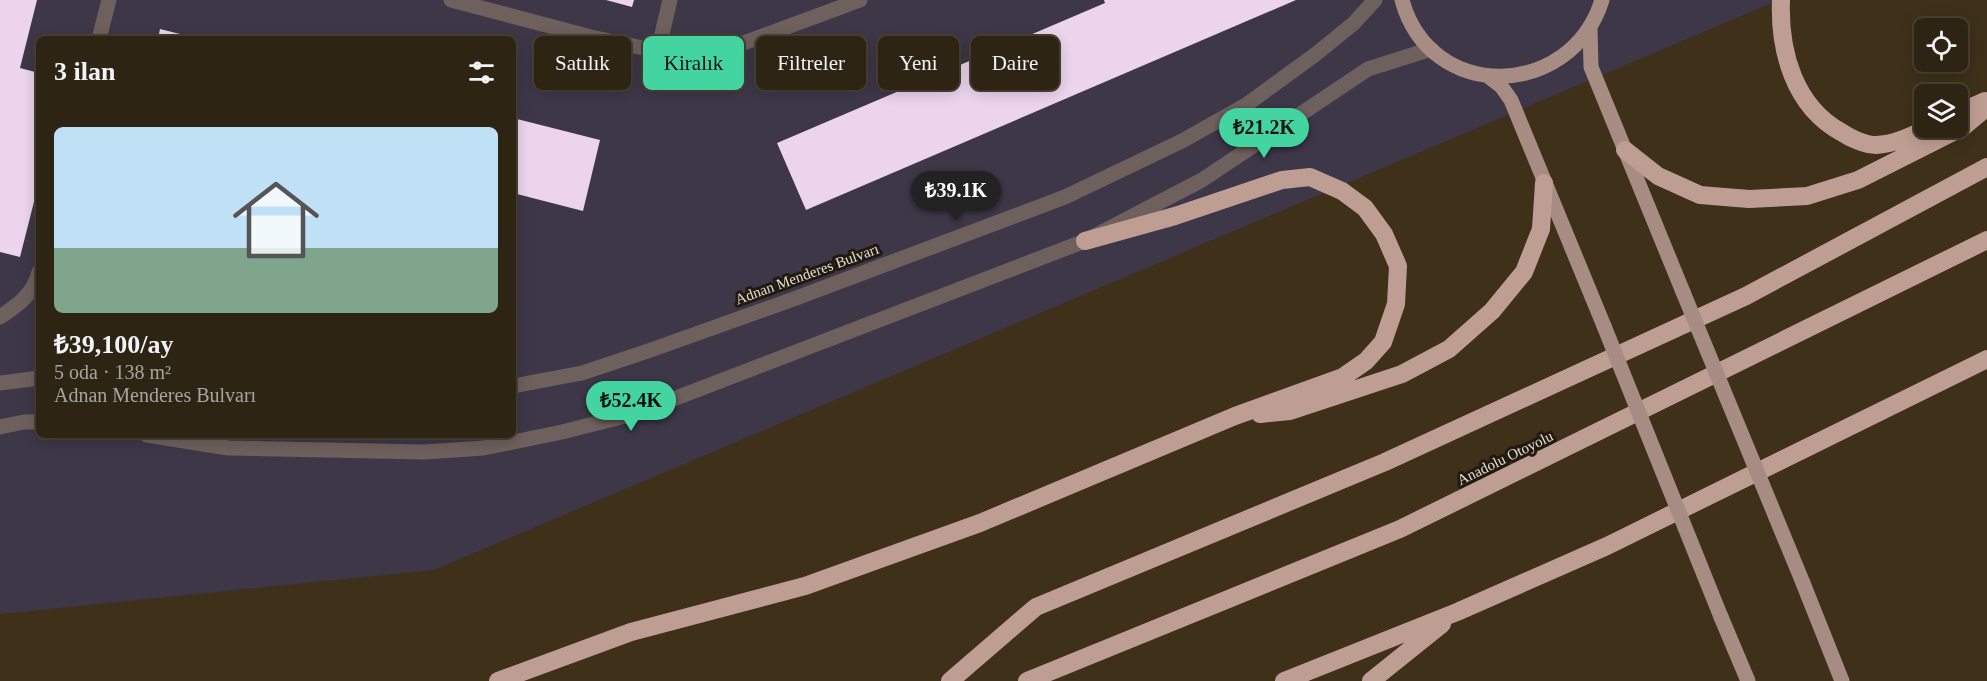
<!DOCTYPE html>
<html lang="tr">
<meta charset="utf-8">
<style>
body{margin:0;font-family:Georgia,serif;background:#3a3021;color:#f1f3f6;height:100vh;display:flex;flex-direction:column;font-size:22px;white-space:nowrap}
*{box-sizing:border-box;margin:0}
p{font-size:20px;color:#a7a4a0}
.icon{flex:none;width:33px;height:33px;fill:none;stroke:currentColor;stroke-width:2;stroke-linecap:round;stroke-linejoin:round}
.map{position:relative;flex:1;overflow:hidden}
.side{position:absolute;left:36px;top:36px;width:480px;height:402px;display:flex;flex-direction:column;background:#2e2413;border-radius:9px;box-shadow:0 3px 15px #0003,0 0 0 2px #494133}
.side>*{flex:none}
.guide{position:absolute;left:534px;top:36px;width:570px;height:54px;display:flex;gap:12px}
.buttons{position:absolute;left:1914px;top:18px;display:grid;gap:12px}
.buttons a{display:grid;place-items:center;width:54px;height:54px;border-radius:9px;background:#2e2413;box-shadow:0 3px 15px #0003,0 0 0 2px #494133;font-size:30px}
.price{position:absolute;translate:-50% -51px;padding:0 14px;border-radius:21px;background:#44d4a0;color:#111;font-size:20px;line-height:39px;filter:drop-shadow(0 2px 3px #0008)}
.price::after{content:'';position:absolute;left:50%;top:36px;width:18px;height:14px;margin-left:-9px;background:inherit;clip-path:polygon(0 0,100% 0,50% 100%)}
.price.active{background:#222;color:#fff}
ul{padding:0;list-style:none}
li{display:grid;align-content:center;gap:12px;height:318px;padding:0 18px}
li span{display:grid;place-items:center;height:186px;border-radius:9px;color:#555}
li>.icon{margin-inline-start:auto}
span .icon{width:108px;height:108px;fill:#fffc;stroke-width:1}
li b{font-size:26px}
h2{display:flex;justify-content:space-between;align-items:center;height:72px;padding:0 18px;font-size:26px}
.tag{padding:0 21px;border-radius:9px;background:#2e2413;box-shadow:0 3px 15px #0003,0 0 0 2px #494133;font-size:21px;line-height:54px}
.tag.active{background:#44d4a0;color:#111}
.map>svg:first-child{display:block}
</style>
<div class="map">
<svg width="1987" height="681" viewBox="0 0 1987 681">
<rect width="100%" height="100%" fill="#3e3019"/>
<path fill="#3d3748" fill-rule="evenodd" d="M0,0H1779L434,570L0,614ZM39,39H513V435H39Z"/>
<path fill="#ebd4ec" d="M0,0H37L20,68L39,73V182L20,257L0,252Z
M606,0H634L632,7Z
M1104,0H1296L806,210L777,143L1105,3Z
M160,29L196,38V39H158Z
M513,118L600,140L583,211L513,193Z"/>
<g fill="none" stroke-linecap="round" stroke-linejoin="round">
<path stroke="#6e605c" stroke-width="15" d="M451,0L591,37L658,51L715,49L738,45L860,0
M99,39L109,0
M658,51L670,0
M0,317C18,305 33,295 39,272
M0,383L39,378
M513,386L582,373L648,351L791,300L1065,197L1182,141L1246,105L1316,54L1354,23L1375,0
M0,427L24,422H39
M147,435L228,448L424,452L484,448L562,432L637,413L1085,241L1202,180L1368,69L1431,49"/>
<path stroke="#a78c83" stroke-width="15" d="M1402,0C1430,103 1571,100 1602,0
M1590,28L1591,67L1683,292
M1488,76L1501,86L1511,100L1604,326
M1803,583L1842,681
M1721,617L1748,681"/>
<path stroke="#be9e93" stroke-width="18" d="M1781,0C1779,51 1794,106 1841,132C1850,138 1865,145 1876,145C1895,144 1911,136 1928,128
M1958,113L1985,101
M1625,150L1658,176L1700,195L1749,199L1807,196L1858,180L1963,127L1987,107
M1260,414L1290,411L1402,374L1449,349L1492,311L1524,272L1541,229L1544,183
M498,681L631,632L805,586L980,523L1235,416L1343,377L1366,361L1383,342L1396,304L1398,266L1384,234L1365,208L1342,191L1310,177L1282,180L1175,216L1085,241
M950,681L1036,607L1385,462L1746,296L1987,167
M1027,681L1400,529L1987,240
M1284,681L1457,612L1607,546L1987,359
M1371,681L1442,624"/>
<path stroke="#a78c83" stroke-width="15" d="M1683,292L1803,583
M1604,326L1721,617"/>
</g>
<g text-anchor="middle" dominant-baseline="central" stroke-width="6" stroke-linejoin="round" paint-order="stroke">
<g font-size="15" fill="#e6ddd0" stroke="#201a10">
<text transform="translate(807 274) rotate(-20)">Adnan Menderes Bulvarı</text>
<text transform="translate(1505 458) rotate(-26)">Anadolu Otoyolu</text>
</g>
</g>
</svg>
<div class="buttons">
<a><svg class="icon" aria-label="locate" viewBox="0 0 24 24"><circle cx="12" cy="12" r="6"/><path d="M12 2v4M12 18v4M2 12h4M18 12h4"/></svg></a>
<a><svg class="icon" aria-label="layers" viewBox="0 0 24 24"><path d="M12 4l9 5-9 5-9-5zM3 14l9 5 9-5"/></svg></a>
</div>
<b class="price" style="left:1264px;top:159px">₺21.2K</b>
<b class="price active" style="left:956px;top:222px">₺39.1K</b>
<b class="price" style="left:631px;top:432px">₺52.4K</b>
<div class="guide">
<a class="tag">Satılık</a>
<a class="tag active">Kiralık</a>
<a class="tag">Filtreler</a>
<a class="tag">Yeni</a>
<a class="tag">Daire</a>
</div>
<section class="side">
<h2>3 ilan<svg class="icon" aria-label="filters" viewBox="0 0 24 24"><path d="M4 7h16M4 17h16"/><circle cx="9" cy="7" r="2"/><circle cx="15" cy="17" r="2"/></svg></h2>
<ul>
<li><span style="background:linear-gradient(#bfe0f5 65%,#7fa58c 0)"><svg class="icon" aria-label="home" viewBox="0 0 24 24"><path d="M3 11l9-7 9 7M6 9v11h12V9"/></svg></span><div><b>₺39,100/ay</b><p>5 oda · 138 m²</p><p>Adnan Menderes Bulvarı</p></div></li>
</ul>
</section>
</div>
